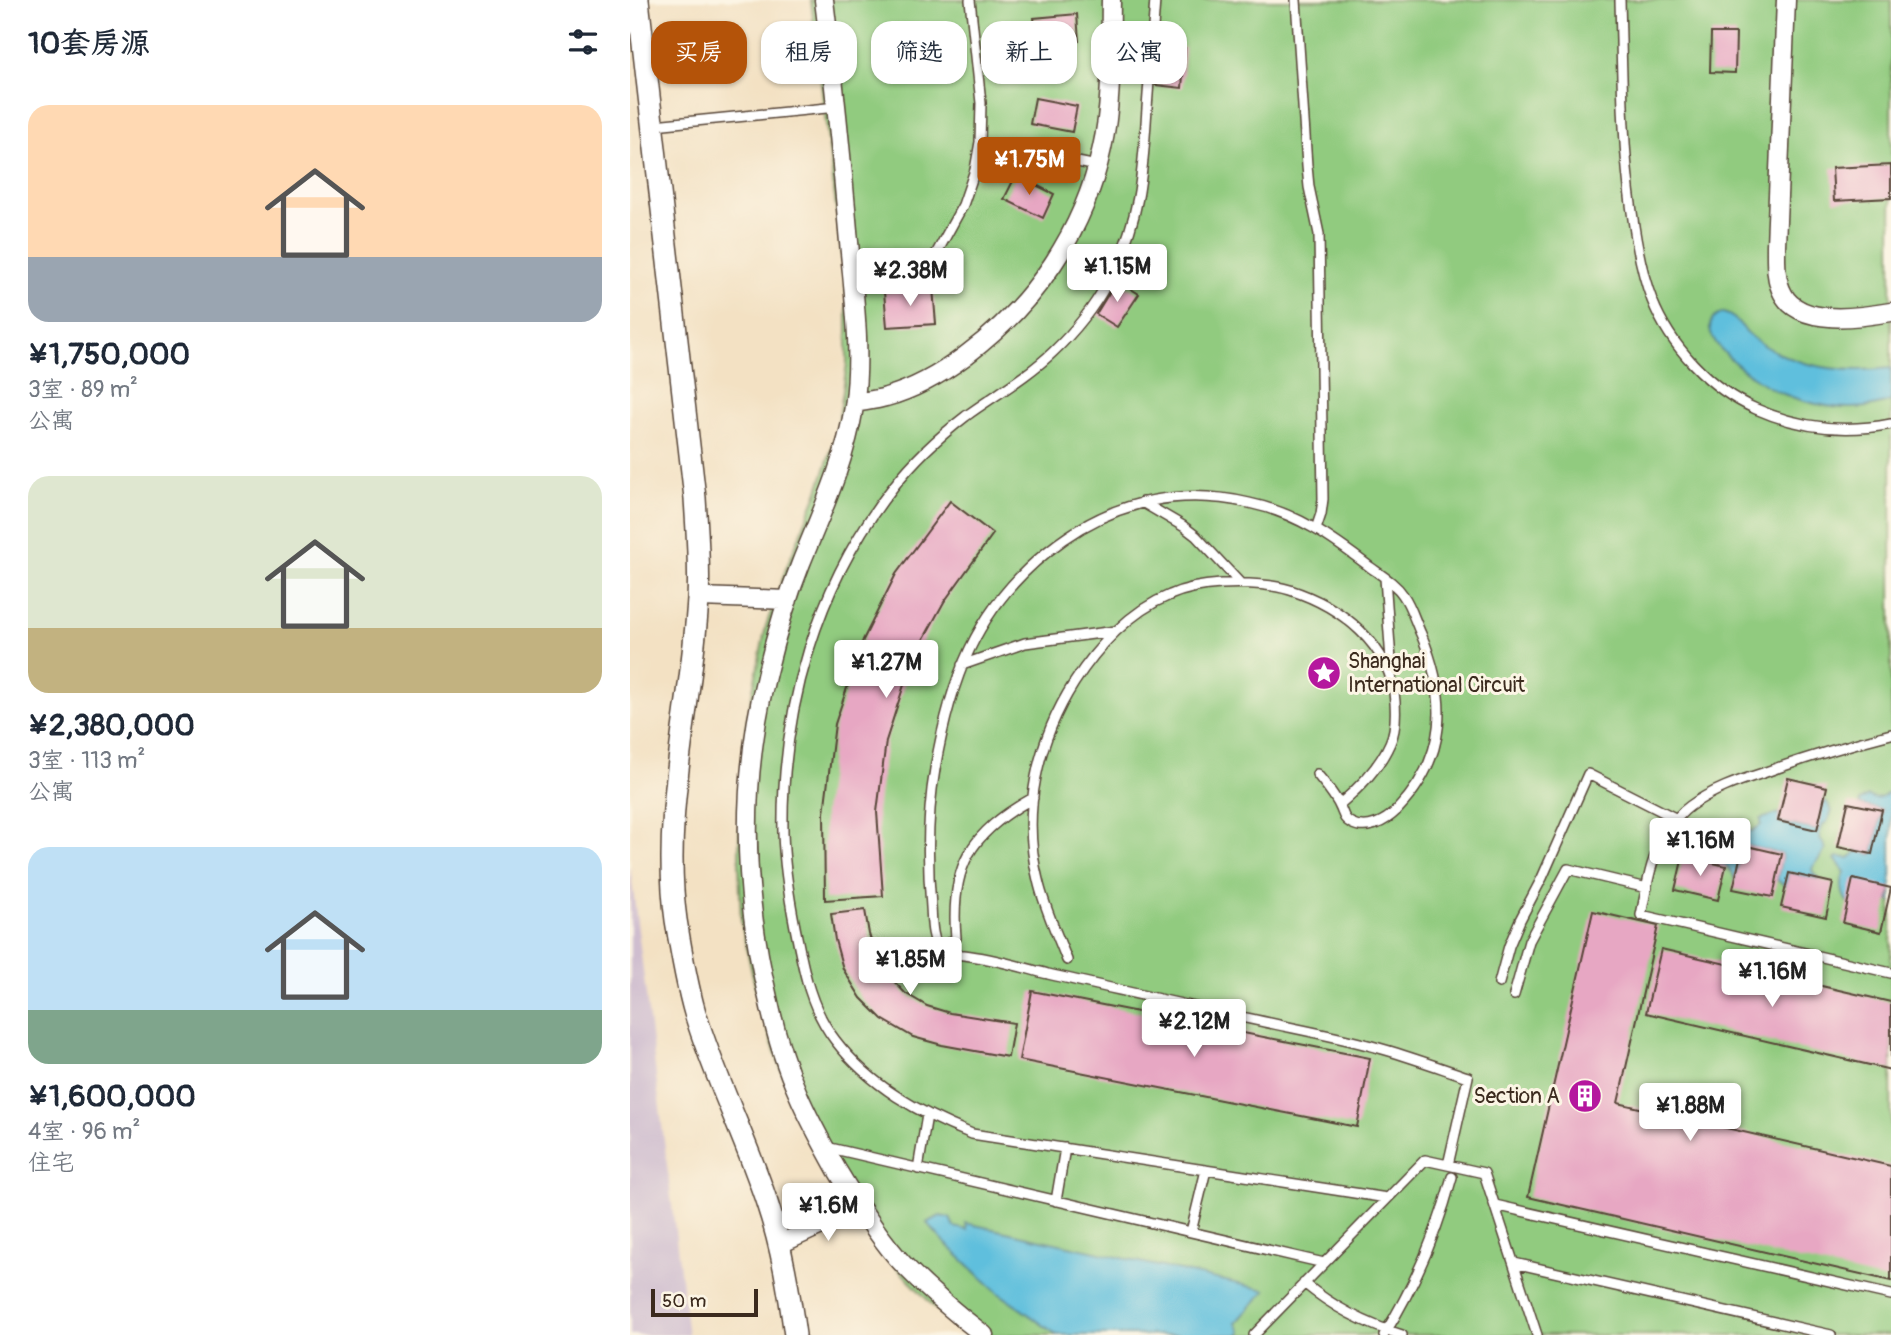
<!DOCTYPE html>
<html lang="zh">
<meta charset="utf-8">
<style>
body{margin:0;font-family:Pangolin,"LXGW WenKai TC",sans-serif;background:#f2f2f3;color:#1f2937;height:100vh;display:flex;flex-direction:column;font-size:26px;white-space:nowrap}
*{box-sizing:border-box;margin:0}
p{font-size:23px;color:#747a83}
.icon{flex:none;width:38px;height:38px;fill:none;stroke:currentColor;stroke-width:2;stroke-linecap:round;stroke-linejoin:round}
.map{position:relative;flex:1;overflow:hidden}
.side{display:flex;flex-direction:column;background:#fff;width:630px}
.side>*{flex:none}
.top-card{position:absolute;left:21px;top:21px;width:665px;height:63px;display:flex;gap:14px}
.scale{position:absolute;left:21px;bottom:18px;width:107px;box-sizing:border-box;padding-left:7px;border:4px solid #3b2a1e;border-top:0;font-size:19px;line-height:24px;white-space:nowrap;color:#3b2a1e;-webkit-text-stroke:5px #fcf5e5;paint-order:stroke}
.price{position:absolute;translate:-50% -60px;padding:0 16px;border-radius:7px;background:#fff;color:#222;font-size:23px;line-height:46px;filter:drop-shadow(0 2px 4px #0008)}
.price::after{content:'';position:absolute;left:50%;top:42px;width:21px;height:16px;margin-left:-10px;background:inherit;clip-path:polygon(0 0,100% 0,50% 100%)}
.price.active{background:#b45309;color:#fff}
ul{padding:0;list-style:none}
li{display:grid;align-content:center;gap:14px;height:371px;padding:0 28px}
li span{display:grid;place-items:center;height:217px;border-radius:21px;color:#555}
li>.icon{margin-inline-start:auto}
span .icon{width:126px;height:126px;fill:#fffc;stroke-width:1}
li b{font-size:30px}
h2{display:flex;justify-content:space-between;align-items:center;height:84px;padding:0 28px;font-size:30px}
.chip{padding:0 24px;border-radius:21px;background:#fff;box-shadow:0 2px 5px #0004;font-size:24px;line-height:63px}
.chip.active{background:#b45309;color:#fff}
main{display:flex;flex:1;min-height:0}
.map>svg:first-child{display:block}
</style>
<main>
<section class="side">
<h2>10套房源<svg class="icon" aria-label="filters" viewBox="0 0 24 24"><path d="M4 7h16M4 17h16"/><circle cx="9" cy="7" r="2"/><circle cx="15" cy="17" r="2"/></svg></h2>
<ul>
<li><span style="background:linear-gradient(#ffd9b3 70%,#9aa5b1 0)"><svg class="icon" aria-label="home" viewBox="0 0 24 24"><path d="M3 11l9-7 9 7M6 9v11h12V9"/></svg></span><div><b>¥1,750,000</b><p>3室 · 89 m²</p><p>公寓</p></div></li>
<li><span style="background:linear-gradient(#dfe7d0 70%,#c2b280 0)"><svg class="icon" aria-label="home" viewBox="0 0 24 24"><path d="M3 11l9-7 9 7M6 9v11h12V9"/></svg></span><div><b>¥2,380,000</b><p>3室 · 113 m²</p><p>公寓</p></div></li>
<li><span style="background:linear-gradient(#bfe0f5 75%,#7fa58c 0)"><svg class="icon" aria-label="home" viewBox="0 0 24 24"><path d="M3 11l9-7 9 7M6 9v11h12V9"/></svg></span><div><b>¥1,600,000</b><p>4室 · 96 m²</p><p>住宅</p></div></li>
</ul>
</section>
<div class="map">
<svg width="1261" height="1335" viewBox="0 0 1261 1335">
<rect width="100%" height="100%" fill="#fcf5e5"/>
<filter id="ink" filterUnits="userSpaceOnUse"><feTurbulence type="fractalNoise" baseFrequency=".0143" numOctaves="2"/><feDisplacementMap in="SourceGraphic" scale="14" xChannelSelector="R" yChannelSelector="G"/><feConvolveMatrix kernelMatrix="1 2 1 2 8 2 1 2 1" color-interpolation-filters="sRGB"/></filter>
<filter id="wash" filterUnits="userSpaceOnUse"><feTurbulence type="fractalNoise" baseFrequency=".00686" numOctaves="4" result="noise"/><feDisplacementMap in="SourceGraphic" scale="28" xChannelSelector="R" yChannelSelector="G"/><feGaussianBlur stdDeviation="1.57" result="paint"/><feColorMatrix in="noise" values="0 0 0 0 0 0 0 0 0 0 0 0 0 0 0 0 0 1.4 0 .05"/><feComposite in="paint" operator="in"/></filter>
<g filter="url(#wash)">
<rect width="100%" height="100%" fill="#f3e1c3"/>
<path fill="#cfbdcf" d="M0,865L58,1335H0Z"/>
<path fill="#91cb7f" stroke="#667a4e" stroke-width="2" d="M181,0H1261V1335H340L306,1309L243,1242L201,1180L159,1092L129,1004L111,922L109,861L110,792L117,720L136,626L156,569L187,494L207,432L217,364V297Z"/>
<path fill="#5fbfdd" stroke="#4d747e" stroke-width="2" d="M1093,313C1108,316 1113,332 1126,340C1166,368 1213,374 1261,368V401C1226,414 1186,407 1151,393C1133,387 1048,329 1093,313Z
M1261,790V901L1258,900L1261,888L1218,903C1211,894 1210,881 1215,872L1205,859L1207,857L1220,858L1227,851L1242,854L1252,810L1229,805L1230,801L1238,796C1248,802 1254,797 1261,790Z
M1194,801L1197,802L1202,811L1197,822L1193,825L1189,836L1196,849L1182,869L1183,873L1190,880L1159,873L1156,886L1147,880L1152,854L1113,845L1105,880L1102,872L1096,866L1059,857L1066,854L1071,847L1090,845L1097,841L1107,832L1122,831L1131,825V819L1150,813L1149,822L1187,830Z
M310,1216L320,1218L324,1227L337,1230L336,1223L636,1290L606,1323L611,1332L608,1335H427L366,1291L313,1241L297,1223Z"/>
<g id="blocks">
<path fill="#e7a7c3" d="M447,14L449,41L407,45L404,18Z
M1081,33H1106L1105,73L1080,72Z
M530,46L555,48L552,88L526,85Z
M405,98L447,106L442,132L400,124Z
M1261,165V198L1204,201L1202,168Z
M386,175L424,194L413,218L374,199Z
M487,280L509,294L487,327L466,314Z
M303,288L306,324L257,327L254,292Z
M320,501L363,534L314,602L282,660L256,741L247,812L253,896L195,900L194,813L205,724L233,640L266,574Z
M1158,778L1197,787L1187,830L1148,821Z
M1218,803L1252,810L1242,854L1208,847Z
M1113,845L1152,854L1143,897L1103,889Z
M1053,856L1096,866L1088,900L1045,890Z
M1159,873L1203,883L1196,917L1151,907Z
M1223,879L1261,888L1251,932L1213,923Z
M235,910L239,934L246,956L257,974L275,993L297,1006L320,1013L384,1023L378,1057L312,1045L283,1037L252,1019L231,998L213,969L205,940L201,914Z
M963,911L1028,926L988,1103L1261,1166V1281L898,1197Z
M1031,949L1261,1002V1070L1016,1013Z
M402,991L740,1058L727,1127L389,1060Z"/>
</g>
</g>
<g filter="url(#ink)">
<use href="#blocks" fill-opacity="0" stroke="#574537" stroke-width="2"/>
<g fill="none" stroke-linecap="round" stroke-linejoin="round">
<g stroke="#574537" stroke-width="12">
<path id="service" d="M525,0C522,36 520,72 517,108C513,172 510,225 477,283C463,309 444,332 423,352C397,377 365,395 336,416C310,436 284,460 264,486C187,583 151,710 153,833C154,864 159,896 165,927C173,967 179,1006 205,1040C240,1086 289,1113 342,1134L757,1198
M666,0L677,166L679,187L689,234L693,499L691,514L686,529
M990,0C992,71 992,142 1002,212C1006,242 1011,272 1022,300C1040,346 1080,389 1126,409C1169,428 1215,433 1261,424
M24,125L207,107
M350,142L467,166
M223,282L307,274L305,256L333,205L345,170L350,142L351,103L340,0
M512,502L553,526L566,536L610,583
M755,578L762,674
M332,665L395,643L486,631
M1261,734C1218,745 1175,758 1133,773C1108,781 1082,790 1060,806C1050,813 1042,824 1036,834C1020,858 1017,887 1011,915L1261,973
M687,774C696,785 706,796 711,809C714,816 714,819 721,823C737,832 756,821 767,810C818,757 818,698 791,634C785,621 781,606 773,595C765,583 751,575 740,567C702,538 667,513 619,503C544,486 476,504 417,552C345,610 320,681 305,769C297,815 297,861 301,907C302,919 301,939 310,949C316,956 326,954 334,955C362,958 391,967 418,974C486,989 553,1005 621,1019C666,1029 712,1037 756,1050C783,1058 811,1068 838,1077L818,1165
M310,950L326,938C320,866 340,833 403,798
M437,960C427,934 414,907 408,880C391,813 407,741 444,683C467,647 500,611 540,595C556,588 574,585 591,584C614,583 638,583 660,590C710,606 762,645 765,702C766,716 766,730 760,743C749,768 730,787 710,804
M869,983L879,946L890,920L912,878L958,774L1047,819
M884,995L899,941L938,869L1017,888
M196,1147L694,1263
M288,1169L297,1115
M426,1201L435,1148
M865,1205L1261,1295
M561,1232L576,1170
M884,1263L1201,1335
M674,1283C704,1308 736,1324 772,1335
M624,1335L795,1160L854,1173L907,1335
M754,1335C785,1285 807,1233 822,1177"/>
</g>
<g stroke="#574537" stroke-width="21">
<path id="minor" d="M194,0C204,81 212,161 219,242C224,297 232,352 224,407C215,462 192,511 171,563C157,598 146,635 137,672C110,782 112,889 138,998C145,1031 154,1063 168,1094C179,1120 193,1145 207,1170C225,1200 249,1239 273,1264C298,1290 325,1313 354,1335
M1156,0L1146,245C1146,261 1145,280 1153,294C1170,327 1231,317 1261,312
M225,403C235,401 246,400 256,397C285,389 311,374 335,356C404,305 454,232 472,148C483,100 480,49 481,0
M69,597L158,600
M150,1244L230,1207"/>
</g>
<g stroke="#574537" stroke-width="24">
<path id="tertiary" d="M8,0L65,498C67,532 70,565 68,599C62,705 31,813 46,920C51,951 56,982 65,1013C85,1079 117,1140 138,1206C152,1248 159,1291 165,1335"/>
</g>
<use href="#service" stroke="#fff" stroke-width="9"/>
<use href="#minor" stroke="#fff" stroke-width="18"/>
<use href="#tertiary" stroke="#fff" stroke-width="21"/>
</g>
</g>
<defs>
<g id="sight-disc" transform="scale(1.75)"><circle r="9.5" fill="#b5179e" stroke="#fcf5e5"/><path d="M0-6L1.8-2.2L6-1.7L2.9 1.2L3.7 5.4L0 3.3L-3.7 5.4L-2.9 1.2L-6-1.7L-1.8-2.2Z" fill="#fff"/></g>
<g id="building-disc" transform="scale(1.75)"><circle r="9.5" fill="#b5179e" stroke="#fcf5e5"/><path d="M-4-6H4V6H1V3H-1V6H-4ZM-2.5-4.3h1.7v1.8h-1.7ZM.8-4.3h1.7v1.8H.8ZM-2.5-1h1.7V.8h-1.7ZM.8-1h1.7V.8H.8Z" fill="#fff"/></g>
</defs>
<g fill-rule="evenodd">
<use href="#sight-disc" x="694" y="673"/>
<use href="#building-disc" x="955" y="1096"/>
</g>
<g text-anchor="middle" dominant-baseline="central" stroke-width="6" stroke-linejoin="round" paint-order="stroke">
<g font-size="21" fill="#3b2a1e" stroke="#fcf5e5" text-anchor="start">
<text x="718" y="661">Shanghai<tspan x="718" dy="24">International Circuit</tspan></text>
<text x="930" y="1096" text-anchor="end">Section A</text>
</g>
</g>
</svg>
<div class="scale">50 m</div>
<b class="price active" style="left:399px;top:197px">¥1.75M</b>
<b class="price" style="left:487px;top:304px">¥1.15M</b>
<b class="price" style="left:280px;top:308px">¥2.38M</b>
<b class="price" style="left:256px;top:700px">¥1.27M</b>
<b class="price" style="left:1070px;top:878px">¥1.16M</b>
<b class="price" style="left:280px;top:997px">¥1.85M</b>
<b class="price" style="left:1142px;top:1009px">¥1.16M</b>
<b class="price" style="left:564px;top:1059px">¥2.12M</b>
<b class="price" style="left:1060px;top:1143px">¥1.88M</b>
<b class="price" style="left:198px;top:1243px">¥1.6M</b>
<div class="top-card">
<a class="chip active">买房</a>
<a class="chip">租房</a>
<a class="chip">筛选</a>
<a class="chip">新上</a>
<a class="chip">公寓</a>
</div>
</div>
</main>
